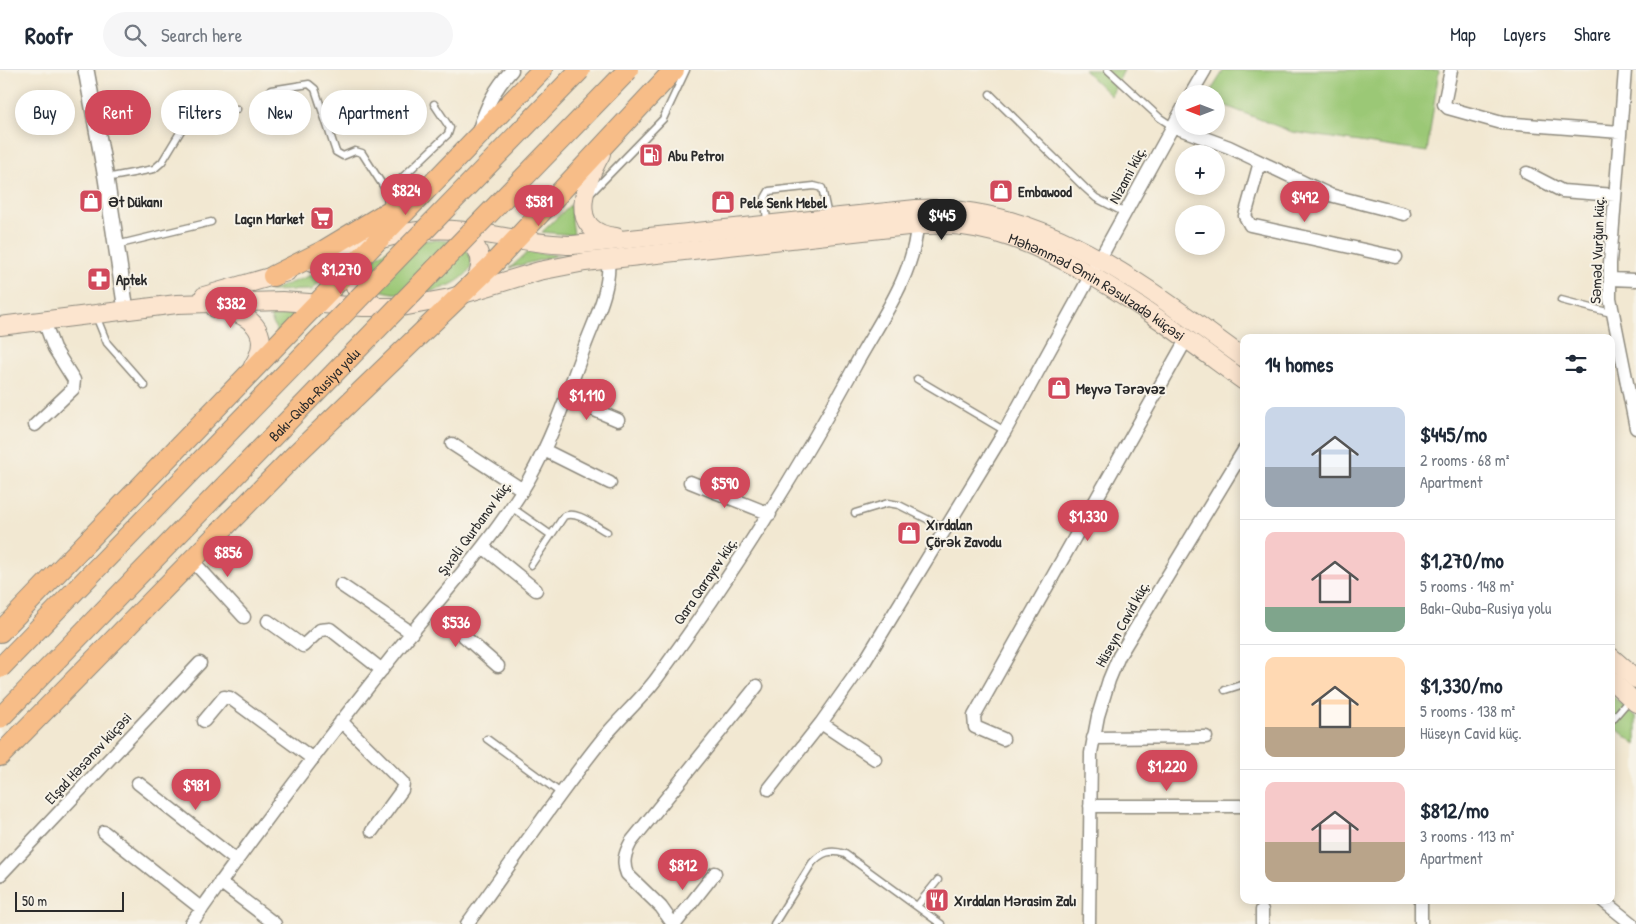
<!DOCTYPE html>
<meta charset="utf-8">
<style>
body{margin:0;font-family:"Patrick Hand",sans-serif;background:#f6f6f7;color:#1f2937;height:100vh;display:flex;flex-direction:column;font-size:19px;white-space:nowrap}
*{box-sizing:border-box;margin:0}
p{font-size:16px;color:#747a83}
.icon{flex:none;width:28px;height:28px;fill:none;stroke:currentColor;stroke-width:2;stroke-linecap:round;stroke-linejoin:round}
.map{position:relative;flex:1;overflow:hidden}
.side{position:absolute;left:1240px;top:264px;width:375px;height:570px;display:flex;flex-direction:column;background:#fff;border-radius:10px;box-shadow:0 2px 12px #0003}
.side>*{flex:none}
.hud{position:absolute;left:15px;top:20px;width:475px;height:45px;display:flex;gap:10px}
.needle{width:32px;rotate:270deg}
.buttons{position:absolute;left:1175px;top:15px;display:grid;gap:10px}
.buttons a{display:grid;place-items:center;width:50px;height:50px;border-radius:50%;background:#fff;box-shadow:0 2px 12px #0003;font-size:25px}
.scale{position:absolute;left:15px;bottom:12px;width:109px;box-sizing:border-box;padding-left:5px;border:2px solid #2b2b2b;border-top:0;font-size:14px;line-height:18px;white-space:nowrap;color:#2b2b2b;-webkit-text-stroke:4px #f7f3e8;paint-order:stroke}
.price{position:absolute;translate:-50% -42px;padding:0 11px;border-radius:18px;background:#d1495b;color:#fff;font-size:16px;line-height:32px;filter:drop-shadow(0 1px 2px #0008)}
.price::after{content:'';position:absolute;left:50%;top:30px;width:15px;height:11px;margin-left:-8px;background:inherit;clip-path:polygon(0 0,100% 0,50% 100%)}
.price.active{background:#222;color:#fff}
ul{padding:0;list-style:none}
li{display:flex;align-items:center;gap:15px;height:125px;padding:0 25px}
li+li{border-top:1px solid #e0e1e3}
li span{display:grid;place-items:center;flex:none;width:140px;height:100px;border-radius:10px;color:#555}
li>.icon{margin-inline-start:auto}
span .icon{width:60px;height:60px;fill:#fffc;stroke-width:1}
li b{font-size:21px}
h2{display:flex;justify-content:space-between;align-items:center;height:60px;padding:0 25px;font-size:21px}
.tag{padding:0 18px;border-radius:22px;background:#fff;box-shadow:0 2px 12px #0003;font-size:18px;line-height:45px}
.tag.active{background:#d1495b;color:#fff}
header{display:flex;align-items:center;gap:30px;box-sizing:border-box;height:70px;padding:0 25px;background:#fff;border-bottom:1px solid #e0e1e3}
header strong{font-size:24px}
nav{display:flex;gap:28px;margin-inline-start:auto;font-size:18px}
.search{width:350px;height:45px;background:#f6f6f7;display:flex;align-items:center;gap:12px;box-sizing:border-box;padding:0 18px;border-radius:28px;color:#747a83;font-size:19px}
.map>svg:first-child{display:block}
</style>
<header>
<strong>Roofr</strong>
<div class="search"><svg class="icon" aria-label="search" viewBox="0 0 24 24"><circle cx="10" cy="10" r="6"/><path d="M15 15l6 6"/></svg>Search here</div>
<nav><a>Map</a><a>Layers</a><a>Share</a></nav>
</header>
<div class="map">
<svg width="1636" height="854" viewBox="0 0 1636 854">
<rect width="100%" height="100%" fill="#f7f3e8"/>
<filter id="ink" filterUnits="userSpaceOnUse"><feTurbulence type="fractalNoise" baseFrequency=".02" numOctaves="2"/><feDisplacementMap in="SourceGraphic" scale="10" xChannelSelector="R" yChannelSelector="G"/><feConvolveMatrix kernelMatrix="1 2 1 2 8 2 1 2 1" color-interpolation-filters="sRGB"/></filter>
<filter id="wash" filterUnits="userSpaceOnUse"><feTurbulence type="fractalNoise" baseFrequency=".0096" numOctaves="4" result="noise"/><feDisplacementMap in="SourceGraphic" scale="20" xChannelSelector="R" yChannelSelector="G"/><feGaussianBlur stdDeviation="1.12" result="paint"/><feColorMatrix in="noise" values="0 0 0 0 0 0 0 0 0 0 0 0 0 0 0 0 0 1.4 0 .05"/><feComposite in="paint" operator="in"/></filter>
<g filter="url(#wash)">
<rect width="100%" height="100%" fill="#f2e8d2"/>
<path fill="#9bc876" stroke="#637a50" d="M1084,0H1124L1111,26Z
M1224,0H1439L1427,82L1292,62L1216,32V24H1209Z
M570,135L574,165L542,162Z
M428,170C443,170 466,170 470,188C472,195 471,200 465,205C445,225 391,231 368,214L367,198C381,176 404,174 428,170Z
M528,182L559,185L510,198Z
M333,197L312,220L269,221Z
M267,240L297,242L278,264Z
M1611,625L1636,647V675L1611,654Z"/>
</g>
<g filter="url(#ink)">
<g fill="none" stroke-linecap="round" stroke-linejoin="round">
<g stroke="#8e8a7e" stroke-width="9">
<path id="service" d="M1108,0L1160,48L1172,56
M271,20L309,14L315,19L336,82L343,86L355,81L362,83L387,122L388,138
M990,24L1085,118L1096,128L1125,143
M106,108L154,99L162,92L182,59L189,54L237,39
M387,122L448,64L450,58L434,34
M590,124L663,49L686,0
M767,153L765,128L769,121L814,116L822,118L828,146
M116,175L211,152
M1561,230L1611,243
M96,246L107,273L145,316
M917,309L1005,361
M511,437L551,465
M855,443L888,433L899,435L945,458
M531,495L564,446C577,440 595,456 607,462
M1225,620L1244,614
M1611,651L1630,629
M487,669L562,724
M917,836L938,810
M774,854L812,793C822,782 831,779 845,784L941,854"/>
</g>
<g stroke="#8e8a7e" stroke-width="15">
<path id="minor" d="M1451,0L1444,34L1448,38L1502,53L1620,62
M1625,0L1610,193V228L1636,358
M1191,24L1205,0
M1172,56L1229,77L1330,125L1404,144
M478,62C486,37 494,19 512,0
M1260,92L1245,146L1250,155L1396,187
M1527,103L1562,121L1615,125
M1610,209L1636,210
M566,328L618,350
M35,355L73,319L74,310L54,278L44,251
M452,374L523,420
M544,380L610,413
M690,412L770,444
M483,477L536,520
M191,489L244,547
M341,515L412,563
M433,539L498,596
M268,551L303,576L320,560L330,559L382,600
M204,651L224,627L230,628L313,689
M341,651L403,713L402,720L372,761
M821,653L875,689
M1093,668L1206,667
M1003,669L975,657L974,646L1186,270
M138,713L237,791
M769,719L821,653L865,591L1005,361L1184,36
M1090,736H1244
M104,762L202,839
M0,805L200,593
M220,812L275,854
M1602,830L1632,854
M191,854C256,762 325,671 395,583C441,526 492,473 529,409C553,367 569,319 586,273C596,247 611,218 608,189
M467,854C512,793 554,730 601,671C618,649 640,631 657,608C730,509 796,404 855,296C879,252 914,206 917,155
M673,854L661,837L627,804C622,792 625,783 631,772L757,616
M675,854L715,803
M1089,854L1091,683L1098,646L1109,610L1119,586L1244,380
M1262,854V840
M1421,854V830"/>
</g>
<g stroke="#8e8a7e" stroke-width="18">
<path id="tertiary" d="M86,0L106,108L126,240"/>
</g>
<g stroke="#8e8a7e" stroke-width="20">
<g id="secondary">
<path d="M601,84C585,113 565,162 616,167"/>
<path d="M457,163C480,172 488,194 472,214"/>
<path d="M361,189C350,205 351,225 372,232"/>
<path d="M312,193C345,183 383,165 418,161C470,154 521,175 573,175L916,139C1045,134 1144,216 1244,288"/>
<path d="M204,226L287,202"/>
<path d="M215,238C248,242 275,261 253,296"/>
<path id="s1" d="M0,256L177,234L282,231L363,237H402L450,228L539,201L585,192L917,155C932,155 948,154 963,156C1057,167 1168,256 1244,311"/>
<path d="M1611,587L1636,609"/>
<path d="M1611,610L1636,633"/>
</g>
</g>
<g stroke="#8e8a7e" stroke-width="22">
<path id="trunk" d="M273,206L323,181L404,132
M0,562L542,0
M0,686L296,384L492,195L674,0"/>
</g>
<use href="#service" stroke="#fff" stroke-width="6"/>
<use href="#minor" stroke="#fff" stroke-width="12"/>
<use href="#tertiary" stroke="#fff" stroke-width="15"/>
<use href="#secondary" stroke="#fce5cf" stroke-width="18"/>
<use href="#trunk" stroke="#f7bd88" stroke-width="20"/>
<g stroke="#8e8a7e" stroke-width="22" stroke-linecap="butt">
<g id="trunk-bridge">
<path d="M0,598L580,0"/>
<path id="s2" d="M0,648L628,0"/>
</g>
</g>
<use href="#trunk-bridge" stroke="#f7bd88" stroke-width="20"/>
</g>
</g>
<defs>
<g id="fuel-square" transform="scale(1.25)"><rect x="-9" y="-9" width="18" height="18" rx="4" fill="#d1495b" stroke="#f7f3e8"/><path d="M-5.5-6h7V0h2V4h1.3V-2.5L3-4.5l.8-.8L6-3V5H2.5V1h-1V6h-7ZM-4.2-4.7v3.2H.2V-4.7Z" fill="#fff"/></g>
<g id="shop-square" transform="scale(1.25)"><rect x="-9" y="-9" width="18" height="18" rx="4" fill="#d1495b" stroke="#f7f3e8"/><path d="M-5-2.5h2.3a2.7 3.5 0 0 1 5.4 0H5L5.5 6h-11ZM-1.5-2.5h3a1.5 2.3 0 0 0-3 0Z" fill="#fff"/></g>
<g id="supermarket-square" transform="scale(1.25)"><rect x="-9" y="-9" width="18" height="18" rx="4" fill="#d1495b" stroke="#f7f3e8"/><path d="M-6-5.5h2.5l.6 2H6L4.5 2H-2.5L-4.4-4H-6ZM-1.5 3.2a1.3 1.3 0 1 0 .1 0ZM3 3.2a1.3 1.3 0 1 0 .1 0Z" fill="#fff"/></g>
<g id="pharmacy-square" transform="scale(1.25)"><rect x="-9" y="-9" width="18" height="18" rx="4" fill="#d1495b" stroke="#f7f3e8"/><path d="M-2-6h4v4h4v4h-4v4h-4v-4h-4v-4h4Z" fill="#fff"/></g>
<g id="restaurant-square" transform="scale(1.25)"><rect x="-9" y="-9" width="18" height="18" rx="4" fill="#d1495b" stroke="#f7f3e8"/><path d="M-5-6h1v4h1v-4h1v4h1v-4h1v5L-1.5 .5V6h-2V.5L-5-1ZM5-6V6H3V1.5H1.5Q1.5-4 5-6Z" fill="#fff"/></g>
</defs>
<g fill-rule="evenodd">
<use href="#fuel-square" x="651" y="85"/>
<use href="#shop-square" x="1001" y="121"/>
<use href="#shop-square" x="91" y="131"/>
<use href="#shop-square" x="723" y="132"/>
<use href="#supermarket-square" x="322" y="148"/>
<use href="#pharmacy-square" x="99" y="209"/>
<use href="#shop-square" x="1059" y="318"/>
<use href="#shop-square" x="909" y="463"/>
<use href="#restaurant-square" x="937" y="830"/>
</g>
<g text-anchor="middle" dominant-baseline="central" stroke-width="4" stroke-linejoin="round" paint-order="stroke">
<g font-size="15" font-weight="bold" fill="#2b2b2b" stroke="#f7f3e8" text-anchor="start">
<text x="668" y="85">Abu Petroı</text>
<text x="1018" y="121">Embawood</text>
<text x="108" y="131">Ət Dükanı</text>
<text x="740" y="132">Pele Senk Mebel</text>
<text x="304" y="148" text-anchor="end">Laçın Market</text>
<text x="116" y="209">Aptek</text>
<text x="1076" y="318">Meyvə Tərəvəz</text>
<text x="926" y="454">Xırdalan<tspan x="926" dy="17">Çörək Zavodu</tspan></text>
<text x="954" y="830">Xırdalan Mərasim Zalı</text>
</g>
<g font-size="15" fill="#2b2b2b" stroke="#f7f3e8">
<text transform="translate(1127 105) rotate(-62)">Nizami küç.</text>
<text transform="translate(1597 180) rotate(-88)">Səməd Vurğun küç.</text>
<text stroke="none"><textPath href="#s1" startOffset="1121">Məhəmməd Əmin Rəsulzadə küçəsi</textPath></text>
<text stroke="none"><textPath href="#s2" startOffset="451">Bakı-Quba-Rusiya yolu</textPath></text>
<text transform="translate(474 458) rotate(-54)">Şıxəli Qurbanov küç.</text>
<text transform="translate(705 511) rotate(-56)">Qara Qarayev küç.</text>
<text transform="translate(1122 554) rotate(-61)">Hüseyn Cavid küç.</text>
<text transform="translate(88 688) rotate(-47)">Elşad Həsənov küçəsi</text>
</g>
</g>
</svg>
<div class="buttons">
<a><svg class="needle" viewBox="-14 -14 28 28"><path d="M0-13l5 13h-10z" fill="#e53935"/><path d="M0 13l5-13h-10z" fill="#747a83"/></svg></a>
<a>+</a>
<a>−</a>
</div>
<div class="scale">50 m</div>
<b class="price" style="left:406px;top:146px">$824</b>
<b class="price" style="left:1305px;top:153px">$492</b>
<b class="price" style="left:539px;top:157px">$581</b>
<b class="price active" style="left:942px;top:171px">$445</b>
<b class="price" style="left:341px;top:225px">$1,270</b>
<b class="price" style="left:231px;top:259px">$382</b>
<b class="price" style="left:587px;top:351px">$1,110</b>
<b class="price" style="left:725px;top:439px">$590</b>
<b class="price" style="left:1088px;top:472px">$1,330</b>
<b class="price" style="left:228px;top:508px">$856</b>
<b class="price" style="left:456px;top:578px">$536</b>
<b class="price" style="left:1167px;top:722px">$1,220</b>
<b class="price" style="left:196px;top:741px">$981</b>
<b class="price" style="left:683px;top:821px">$812</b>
<div class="hud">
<a class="tag">Buy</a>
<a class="tag active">Rent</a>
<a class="tag">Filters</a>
<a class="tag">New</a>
<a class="tag">Apartment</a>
</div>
<section class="side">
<h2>14 homes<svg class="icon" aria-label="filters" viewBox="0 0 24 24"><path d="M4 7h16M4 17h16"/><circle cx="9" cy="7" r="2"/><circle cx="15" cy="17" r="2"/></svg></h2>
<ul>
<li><span style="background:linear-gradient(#c9d6e8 60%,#9aa5b1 0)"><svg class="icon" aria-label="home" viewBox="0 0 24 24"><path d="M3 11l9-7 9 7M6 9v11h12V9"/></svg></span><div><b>$445/mo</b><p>2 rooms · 68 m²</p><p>Apartment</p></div></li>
<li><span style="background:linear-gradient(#f6c9c9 75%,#7fa58c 0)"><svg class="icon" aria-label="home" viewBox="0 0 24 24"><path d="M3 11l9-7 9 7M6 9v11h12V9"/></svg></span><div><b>$1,270/mo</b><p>5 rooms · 148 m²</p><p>Bakı-Quba-Rusiya yolu</p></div></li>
<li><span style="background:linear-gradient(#ffd9b3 70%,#b9a48a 0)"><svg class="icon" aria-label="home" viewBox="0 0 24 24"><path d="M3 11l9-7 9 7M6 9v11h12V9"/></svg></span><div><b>$1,330/mo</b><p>5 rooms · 138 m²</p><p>Hüseyn Cavid küç.</p></div></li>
<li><span style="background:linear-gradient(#f6c9c9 60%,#b9a48a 0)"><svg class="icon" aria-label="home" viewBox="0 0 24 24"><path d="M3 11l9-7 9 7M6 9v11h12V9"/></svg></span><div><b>$812/mo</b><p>3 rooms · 113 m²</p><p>Apartment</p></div></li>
</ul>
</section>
</div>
